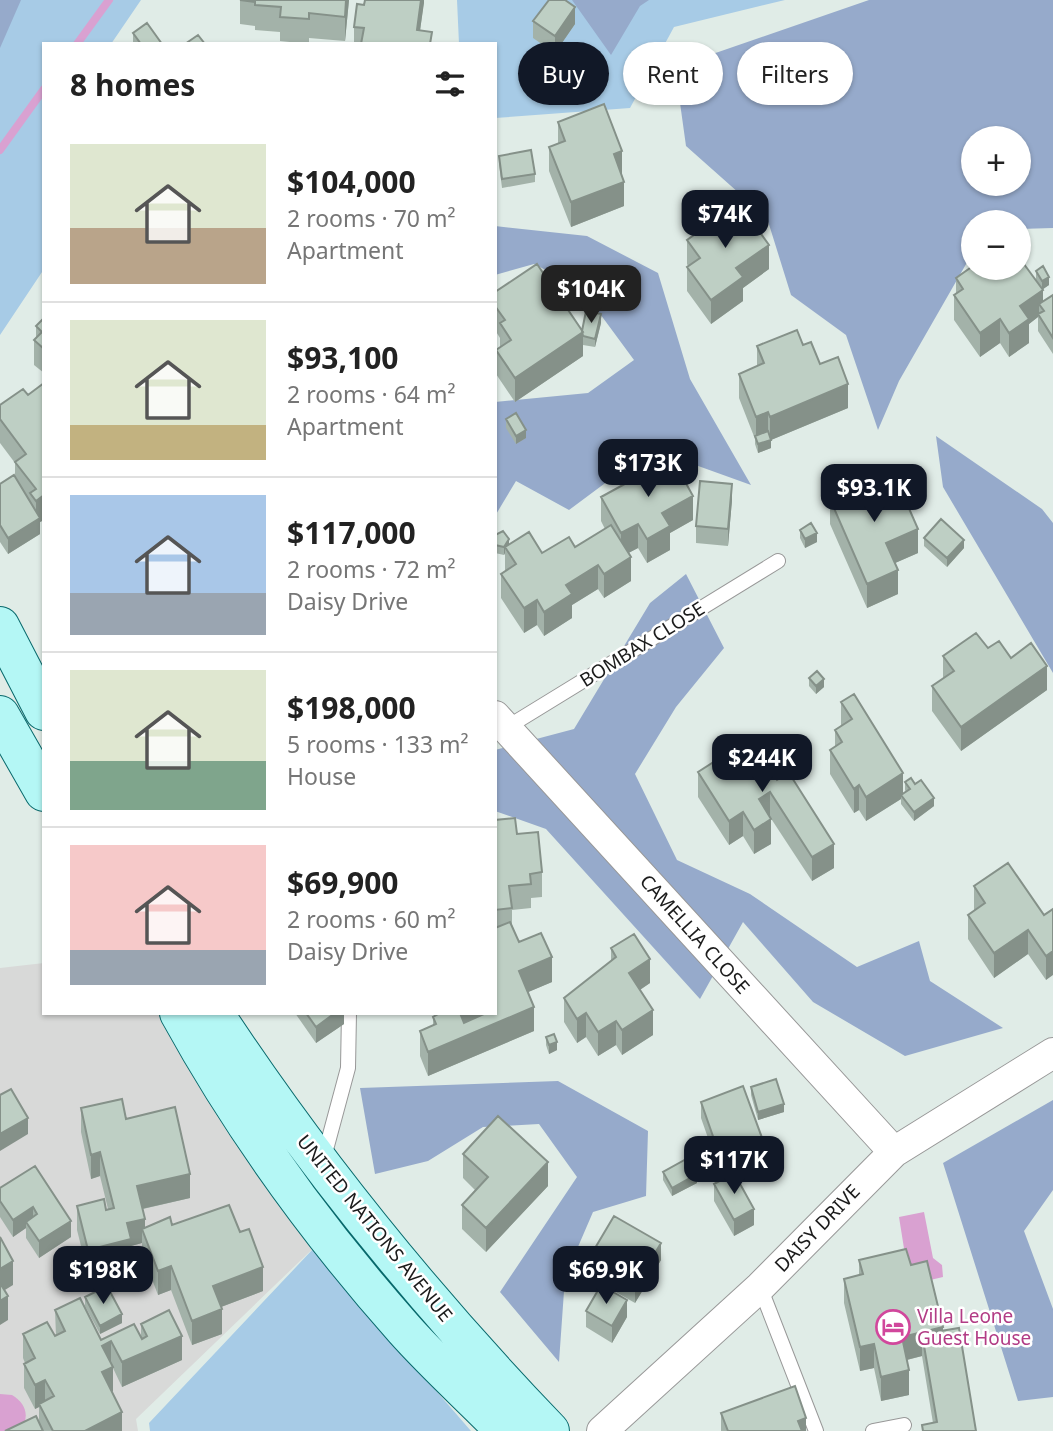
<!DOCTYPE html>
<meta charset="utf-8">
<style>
body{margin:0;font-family:"Noto Sans",sans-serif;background:#f2f2f2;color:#222;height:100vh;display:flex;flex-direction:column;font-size:26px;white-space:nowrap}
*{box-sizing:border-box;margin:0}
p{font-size:23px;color:#767676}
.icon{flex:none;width:38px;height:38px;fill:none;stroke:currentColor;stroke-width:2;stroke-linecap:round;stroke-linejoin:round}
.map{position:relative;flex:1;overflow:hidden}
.side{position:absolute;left:42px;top:42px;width:455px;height:973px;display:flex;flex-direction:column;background:#fff;border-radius:0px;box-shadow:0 2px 5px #0004}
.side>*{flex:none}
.banner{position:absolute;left:518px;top:42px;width:429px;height:63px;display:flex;gap:14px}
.buttons{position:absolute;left:961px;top:126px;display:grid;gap:14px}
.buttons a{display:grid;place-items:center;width:70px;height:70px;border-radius:50%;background:#fff;box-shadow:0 2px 5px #0004;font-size:35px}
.price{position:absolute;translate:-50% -60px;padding:0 16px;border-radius:14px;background:#111827;color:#fff;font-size:23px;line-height:46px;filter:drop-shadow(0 2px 4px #0008)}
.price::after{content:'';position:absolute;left:50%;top:42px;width:21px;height:16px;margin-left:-10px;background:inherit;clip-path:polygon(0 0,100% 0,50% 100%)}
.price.current{background:#222;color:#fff}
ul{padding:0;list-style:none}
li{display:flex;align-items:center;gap:21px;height:175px;padding:0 28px}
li+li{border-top:2px solid #e0e0e0}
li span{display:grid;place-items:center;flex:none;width:196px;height:140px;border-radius:0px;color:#555}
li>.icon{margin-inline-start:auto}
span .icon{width:84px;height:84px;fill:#fffc;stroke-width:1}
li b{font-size:30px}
h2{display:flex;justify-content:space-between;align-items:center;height:84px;padding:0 28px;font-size:30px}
.tag{padding:0 24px;border-radius:32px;background:#fff;box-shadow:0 2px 5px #0004;font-size:24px;line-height:63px}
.tag.current{background:#111827;color:#fff}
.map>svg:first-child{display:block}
</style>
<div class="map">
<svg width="1053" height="1431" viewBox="0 0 1053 1431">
<rect width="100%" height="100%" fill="#e0ece7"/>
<path fill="#d8d9d8" d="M44,963V1013H226L355,1208L136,1419L138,1431H0V968Z"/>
<path fill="#a7cbe6" d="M0,0H141L111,44H44V269L0,335Z
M457,0H785L674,27L630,108L495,118V44H459Z
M313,1249L471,1431H150L149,1423Z"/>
<path fill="#96aacb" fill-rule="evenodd" d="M0,0H21L0,48Z
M572,0H649L640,6L611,55Z
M869,0H1053V228L1019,229L1018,222H973V252L899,381L878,430L846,335L791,295L767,218L686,146L675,67ZM973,138H1018V184H973Z
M495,226L587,236L658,273L690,379L751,485L651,449L569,510L516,481L495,516V402L588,393L634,360L581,288L534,264L495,275Z
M936,436L1042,509L1053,523V673L943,487Z
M686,574L724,648L676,707L635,774L677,860L750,894L857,967L919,941L930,981L1003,1028L905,1056L813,1002L743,922L700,999L546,829L495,811V750L574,729L650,603Z
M558,1081L648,1131L646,1196L593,1212L565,1277L559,1362L500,1292L577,1177L539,1124L483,1127L428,1161L375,1174L360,1088Z
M1053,1100V1190L1024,1231L1053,1309V1397L1018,1401L943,1163Z"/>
<path fill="#d9a1d1" d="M924,1212L933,1258L942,1265L943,1277L926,1281L899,1270L906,1261L899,1217Z
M0,1394L12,1395C26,1403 31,1418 19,1431H0Z"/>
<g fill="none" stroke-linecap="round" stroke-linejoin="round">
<path stroke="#d9a1d1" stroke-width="8" d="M77,44L109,0
M0,150L44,89"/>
<g stroke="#989898" stroke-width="16">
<path id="lane" d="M506,728L778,561
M324,1157L348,1068L349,1013
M760,1287L816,1431
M873,1431L904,1425"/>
</g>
<g stroke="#989898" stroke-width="32">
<path id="street" d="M495,716L894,1152
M602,1431L760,1287L894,1152L1053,1053"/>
</g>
<g stroke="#08696c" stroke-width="40">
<path id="secondary" d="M0,626L44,711
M0,715L44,792
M179,1013C241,1126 318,1232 404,1329C436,1365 472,1397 505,1431
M214,1013C313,1163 426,1302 550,1431"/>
</g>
<use href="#lane" stroke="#fff" stroke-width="14"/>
<use href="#street" stroke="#fff" stroke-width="30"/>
<use href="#secondary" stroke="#b4f7f5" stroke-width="38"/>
</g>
<path fill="#a3b2a9" d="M240,0H349L345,41L309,38V44L280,41V32L255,30V26L240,24Z
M424,0L420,31L432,44H354V27L364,5Z
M533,21L575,24L555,53L533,38Z
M133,33L162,44H133Z
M558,122L622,175L624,206L571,227L549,171V147L558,144Z
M499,156L535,174V182L502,188L499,164Z
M687,240L769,269L743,288V301L711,324L687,291V267L688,266L687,264Z
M1036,271L1049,285L1042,289L1043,302L1053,295V354L1038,331V317L1029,324V343L1009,357L1000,343L980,357L954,320V295L956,294V278L1036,279Z
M495,292L582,331L601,323L595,347L583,345V356L515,402L496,374V350L500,347V338L495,330Z
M44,318V373L34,365V340L36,338V326Z
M757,346L820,364L848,408L771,440V448L758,453L755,444V439L739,398V374L757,366Z
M44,383V520L40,522V534L8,554L0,542V484L15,477V463L0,443V405L28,395Z
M506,419L526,438L516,444L506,428Z
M601,497L693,520L670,533V550L647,563L638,548L628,553L631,581L604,598L598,589L572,605V618L544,636L537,625L524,633L501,598V574L505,571V553L504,555L495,553V535L509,545L542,553L575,547L605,529L601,521Z
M830,499L918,553L895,563L898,594L867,608L830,524Z
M732,500L728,546L696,543V526Z
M800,530L817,542L805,548L800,538Z
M924,538L964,548L947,567L924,546Z
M988,648L1011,658L1047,690L961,751L932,711V686L943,679V656Z
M809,678L824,687L816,694L809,686Z
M841,702L903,793L906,792L905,790V782L934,806L914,821L901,804V799L866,821L859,810L854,813L830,774V750L835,747V730L841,726Z
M751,738L834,868L812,881L770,817L771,844L754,854L743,836L729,845L698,797V772Z
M495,820L517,834L542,872V897L531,898V908L512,910V925L519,942L552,982L528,992L534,1031L428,1076L420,1056V1031L433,1025V1017L440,1013H495Z
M974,886L1044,915L1053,909L1046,980L1028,954L994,978L968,939V915L974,911Z
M611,948L650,983L640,990L653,1035L622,1055L616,1045L598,1056L586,1037L577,1043L564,1022V998L611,961Z
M295,1013H344V1024L316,1043Z
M546,1037L557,1050L549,1054L546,1045Z
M751,1087L784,1112L758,1120L751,1095Z
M701,1102L765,1162L734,1174L754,1225L734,1236L714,1201V1184L729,1176L722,1178L701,1118Z
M81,1108L126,1119L190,1198L143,1209L145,1227L172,1225L263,1291L221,1307L222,1334L192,1345L171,1290L158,1295L142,1253V1243L131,1246V1263L88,1274L77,1230V1206L108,1209L100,1176L91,1179L81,1132Z
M463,1154L548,1186L486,1252L462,1229V1205L475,1190L463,1178Z
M35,1166L71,1237L39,1258L26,1238V1228L13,1237L0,1217V1188Z
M663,1172L697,1183L672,1196L663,1180Z
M588,1260H661L635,1303L588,1276Z
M859,1260L911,1265L943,1330L976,1431H922V1425L933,1423L922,1356L907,1360L909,1395L881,1401L874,1368L860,1371L844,1303V1279L859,1275Z
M85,1297L122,1323L100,1334L85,1306Z
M55,1310L101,1340L141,1337V1324L182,1360L122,1387L113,1368V1391L112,1392L122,1431H5L39,1423V1407L35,1409L24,1388V1364L25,1363L23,1358V1334L56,1336Z
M586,1311L627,1317L612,1343L586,1327Z
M721,1413L806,1431H721Z"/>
<path fill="#859189" d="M346,0H349L345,41V17Z
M421,0H424V3L418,44L417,30Z
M575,7V24L555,53V36Z
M622,151V175L614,179V154Z
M624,182V206L571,227V202Z
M769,245V269L743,288V301L711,324V300L736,268Z
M1049,277V285L1042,290V281Z
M1043,290V309L1039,304V316L1038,314V317L1029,324V343L1009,357V333L1020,306Z
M601,314V323L595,347V339Z
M1000,319V343L980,357V333Z
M583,332V356L515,402V378Z
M848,384V408L771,440V448L758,453V444L770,440V417Z
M768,412V436L756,438V417Z
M526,430V438L516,444V436Z
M732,484V500L728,546V529Z
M44,495V520L40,522V534L8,554V538L36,520V501Z
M693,496V520L670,533V550L647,563V539L662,513Z
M638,524V548L621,557V533Z
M918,529V553L886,567V543Z
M817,533V542L805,548V539Z
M509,539V547H505V553L504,555V547Z
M964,540V548L947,567V558Z
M631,557V581L604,598V574Z
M598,565V589L572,605V618L544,636V612L566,585Z
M898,570V594L867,608V584Z
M537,600V625L524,633V608Z
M1047,666V690L961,751V727Z
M824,679V687L816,694V686Z
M903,773V797L901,795V799L866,821V797Z
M859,785V810L854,813V789Z
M770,792V817L759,824V799Z
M934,798V806L914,821V812Z
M743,812V836L729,845V821Z
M771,819V844L754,854V830Z
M834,844V868L812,881V857Z
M1028,930V954L994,978V953Z
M1053,951V975L1046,980V956Z
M552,957V982L519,996V971Z
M650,959V983L629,997V973Z
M534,1007V1031L428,1076V1052Z
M653,1010V1035L622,1055V1030Z
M335,1013H344V1024L316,1043V1027Z
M459,1013H480V1018L459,1027Z
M586,1013V1037L577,1043V1019Z
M616,1021V1045L598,1056V1032Z
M557,1042V1050L549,1054V1045Z
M784,1104V1112L758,1120V1112Z
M28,1118V1134L0,1151V1134Z
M765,1146V1162L722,1178V1162Z
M100,1152V1176L91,1179V1155Z
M548,1162V1186L486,1252V1228Z
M190,1174V1198L137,1210V1186Z
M697,1174V1183L672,1196V1188Z
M33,1207V1224L26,1222V1228L13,1237V1220Z
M754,1209V1225L734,1236V1220Z
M145,1219V1236L142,1229V1243L131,1246V1263L88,1274V1250L127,1223Z
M71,1221V1237L39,1258V1241Z
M661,1243V1260L635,1303V1287Z
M13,1261V1285L0,1293V1269Z
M171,1266V1290L158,1295V1271Z
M263,1267V1291L213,1310V1286Z
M8,1296V1320L0,1325V1301Z
M627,1300V1317L612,1343V1326Z
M222,1309V1334L192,1345V1321Z
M122,1314V1323L100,1334V1326Z
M943,1327V1352L922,1334V1356L902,1361V1337Z
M182,1336V1360L122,1387V1362Z
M111,1341V1365L102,1346Z
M874,1344V1368L860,1371V1347Z
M113,1367V1391L102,1396V1372Z
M909,1370V1395L881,1401V1377Z
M45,1380V1404H39V1407L35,1409V1385Z
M122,1412V1431H85Z
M806,1418V1431H798V1421Z"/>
<path fill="#becfc4" stroke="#859189" stroke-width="2" d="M240,0H346L345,17L309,13V19L280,17L281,7L255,5V2Z
M365,0H421L417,30L432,32L430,44H361L364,28L354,27L357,4L364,5Z
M549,0H565L575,7L555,36L533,21Z
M147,23L162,44H141L133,33Z
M198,35L205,44H185Z
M604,104L622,151L614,154L624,182L571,202L549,147L565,141L558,122Z
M531,150L535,174L502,179L499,156Z
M739,203L769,245L736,268L743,277L711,300L687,267L700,258L687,240Z
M1018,256L1043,290L1020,306L1029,319L1009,333L1000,319L980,333L954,295L963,289L956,278L973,266V268H1018Z
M537,264L583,332L515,378L496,350L511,340L500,323L505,320L495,306V292Z
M1043,266L1049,277L1042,281L1036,271Z
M1053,295V338L1038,314L1044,311L1039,304Z
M586,311L601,314L595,339L583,336L582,331Z
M44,318V349L34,340L42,332L36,326Z
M797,330L803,345L811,342L820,364L838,357L848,384L770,417L768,412L756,417L739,374L764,363L757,346Z
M44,383V495L36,501L30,493L36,489L15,462L26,454L0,419V405L23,389L28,395Z
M516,413L526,430L516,436L506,419Z
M768,431L771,440L758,444L755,436Z
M672,458L693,496L662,513L670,526L647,539L638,524L621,533L601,497Z
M893,472L918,529L886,543L898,570L867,584L830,499Z
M14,475L40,518L8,538L0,525V484Z
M700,481L732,484L728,529L696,526Z
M941,519L964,540L947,558L924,538Z
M811,523L817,533L805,539L800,530Z
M611,525L631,557L604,574L598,565L566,585L572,594L544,612L537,600L524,608L501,574L516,564L505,547L529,532L542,553L569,537L575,547Z
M503,531L509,539L504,547L495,545V535Z
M976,633L988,648L999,641L1011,658L1031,643L1047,666L961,727L932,686L954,671L943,656Z
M817,671L824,679L816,686L809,678Z
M854,694L903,773L866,797L859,785L854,789L830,750L842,742L835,730L852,719L841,702Z
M751,738L777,780L789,773L834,844L812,857L770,792L759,799L771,819L754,830L743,812L729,821L698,772Z
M911,778L915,784L921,780L934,798L914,812L901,795L910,789L905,782Z
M515,818L517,834L538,832L542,872L530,874L531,884L509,886L512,908L495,910V820Z
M1008,863L1044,915L1053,909V951L1046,956L1028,930L994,953L968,915L985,903L974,886Z
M510,922L519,942L541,933L552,957L519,971L534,1007L428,1052L420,1031L436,1024L433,1017L440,1013H460L464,1023L486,1013H495V928Z
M634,934L650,959L629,973L653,1010L622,1030L616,1021L598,1032L586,1013L577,1019L564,998L616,957L611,948Z
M306,1013H335L316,1027Z
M554,1034L557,1042L549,1045L546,1037Z
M776,1079L784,1104L758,1112L751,1087Z
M743,1086L765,1146L722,1162L701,1102Z
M11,1089L28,1118L0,1134V1095Z
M122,1099L126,1119L175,1107L190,1174L137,1186L145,1219L127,1223L131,1239L88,1250L77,1206L104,1199L106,1210L114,1208L100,1152L91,1155L81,1108Z
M498,1116L548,1162L486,1228L462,1205L488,1177L463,1154Z
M688,1158L697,1174L672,1188L663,1172Z
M35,1166L71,1221L39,1241L26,1222L37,1214L33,1207L13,1220L0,1201V1188Z
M734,1173L754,1209L734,1220L714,1184Z
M229,1205L240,1232L249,1229L263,1267L213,1286L222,1309L192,1321L171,1266L158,1271L142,1229L170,1217L172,1225Z
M614,1216L661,1243L635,1287L588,1260Z
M0,1237L13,1261L0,1269Z
M906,1249L911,1265L927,1261L943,1327L902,1337L909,1370L881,1377L874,1344L860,1347L844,1279L863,1274L859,1260Z
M0,1283L8,1296L0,1301Z
M601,1285L627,1300L612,1326L586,1311Z
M107,1286L122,1314L100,1326L85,1297Z
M80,1298L101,1340L134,1324L142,1339L147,1336L141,1324L169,1310L182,1336L122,1362L111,1341L102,1346L113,1367L102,1372L122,1412L85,1431H53L39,1404L54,1396L45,1380L35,1385L24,1364L35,1358L23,1334L47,1322L55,1336L65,1331L55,1310Z
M959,1328L976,1431H923L922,1425L937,1422L922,1334Z
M795,1386L806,1418L798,1421L802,1431H728L721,1413Z
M36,1416L43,1431H5Z"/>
<defs>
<g id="hotel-ring" transform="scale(1.75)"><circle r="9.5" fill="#fff" stroke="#d1479c" stroke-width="1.5"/><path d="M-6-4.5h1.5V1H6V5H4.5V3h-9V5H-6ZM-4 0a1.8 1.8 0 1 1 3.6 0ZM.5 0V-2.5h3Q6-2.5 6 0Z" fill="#d1479c"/></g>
</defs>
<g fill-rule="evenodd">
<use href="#hotel-ring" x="893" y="1327"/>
</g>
<g text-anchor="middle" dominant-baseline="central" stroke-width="5" stroke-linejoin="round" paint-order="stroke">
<g font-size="19" fill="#1b1b1b" stroke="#fff">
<text transform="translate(642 644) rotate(-32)">BOMBAX CLOSE</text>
<text transform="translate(695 934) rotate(48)">CAMELLIA CLOSE</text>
<text transform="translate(375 1228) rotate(51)">UNITED NATIONS AVENUE</text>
<text transform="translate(817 1228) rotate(-46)">DAISY DRIVE</text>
</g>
<g font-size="19" fill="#b23c85" stroke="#fff" text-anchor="start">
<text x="917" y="1316">Villa Leone<tspan x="917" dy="22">Guest House</tspan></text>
</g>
</g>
</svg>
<div class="buttons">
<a>+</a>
<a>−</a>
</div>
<b class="price" style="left:725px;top:250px">$74K</b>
<b class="price current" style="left:591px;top:325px">$104K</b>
<b class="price" style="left:648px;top:499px">$173K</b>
<b class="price" style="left:874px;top:524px">$93.1K</b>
<b class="price" style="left:762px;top:794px">$244K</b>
<b class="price" style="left:734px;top:1196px">$117K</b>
<b class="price" style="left:103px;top:1306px">$198K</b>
<b class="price" style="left:606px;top:1306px">$69.9K</b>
<div class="banner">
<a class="tag current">Buy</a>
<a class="tag">Rent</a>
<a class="tag">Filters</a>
</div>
<section class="side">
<h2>8 homes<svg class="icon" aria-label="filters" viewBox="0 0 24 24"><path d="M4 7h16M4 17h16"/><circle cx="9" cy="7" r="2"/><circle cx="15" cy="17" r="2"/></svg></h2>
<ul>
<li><span style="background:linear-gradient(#dfe7d0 60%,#b9a48a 0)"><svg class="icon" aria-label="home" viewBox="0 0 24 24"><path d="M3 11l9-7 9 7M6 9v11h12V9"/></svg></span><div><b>$104,000</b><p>2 rooms · 70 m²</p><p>Apartment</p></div></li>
<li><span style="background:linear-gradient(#dfe7d0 75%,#c2b280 0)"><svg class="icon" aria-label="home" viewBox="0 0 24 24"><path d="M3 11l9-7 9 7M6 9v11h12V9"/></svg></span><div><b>$93,100</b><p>2 rooms · 64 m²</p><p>Apartment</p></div></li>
<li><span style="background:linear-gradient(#a9c7e8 70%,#9aa5b1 0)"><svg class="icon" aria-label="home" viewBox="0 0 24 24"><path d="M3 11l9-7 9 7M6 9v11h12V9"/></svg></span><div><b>$117,000</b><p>2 rooms · 72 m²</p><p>Daisy Drive</p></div></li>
<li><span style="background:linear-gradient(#dfe7d0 65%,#7fa58c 0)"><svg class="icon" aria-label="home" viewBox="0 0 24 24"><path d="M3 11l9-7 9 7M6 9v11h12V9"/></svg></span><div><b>$198,000</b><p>5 rooms · 133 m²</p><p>House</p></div></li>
<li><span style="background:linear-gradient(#f6c9c9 75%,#9aa5b1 0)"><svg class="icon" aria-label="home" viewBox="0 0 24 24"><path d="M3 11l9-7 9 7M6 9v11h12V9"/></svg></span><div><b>$69,900</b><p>2 rooms · 60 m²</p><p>Daisy Drive</p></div></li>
</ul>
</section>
</div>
